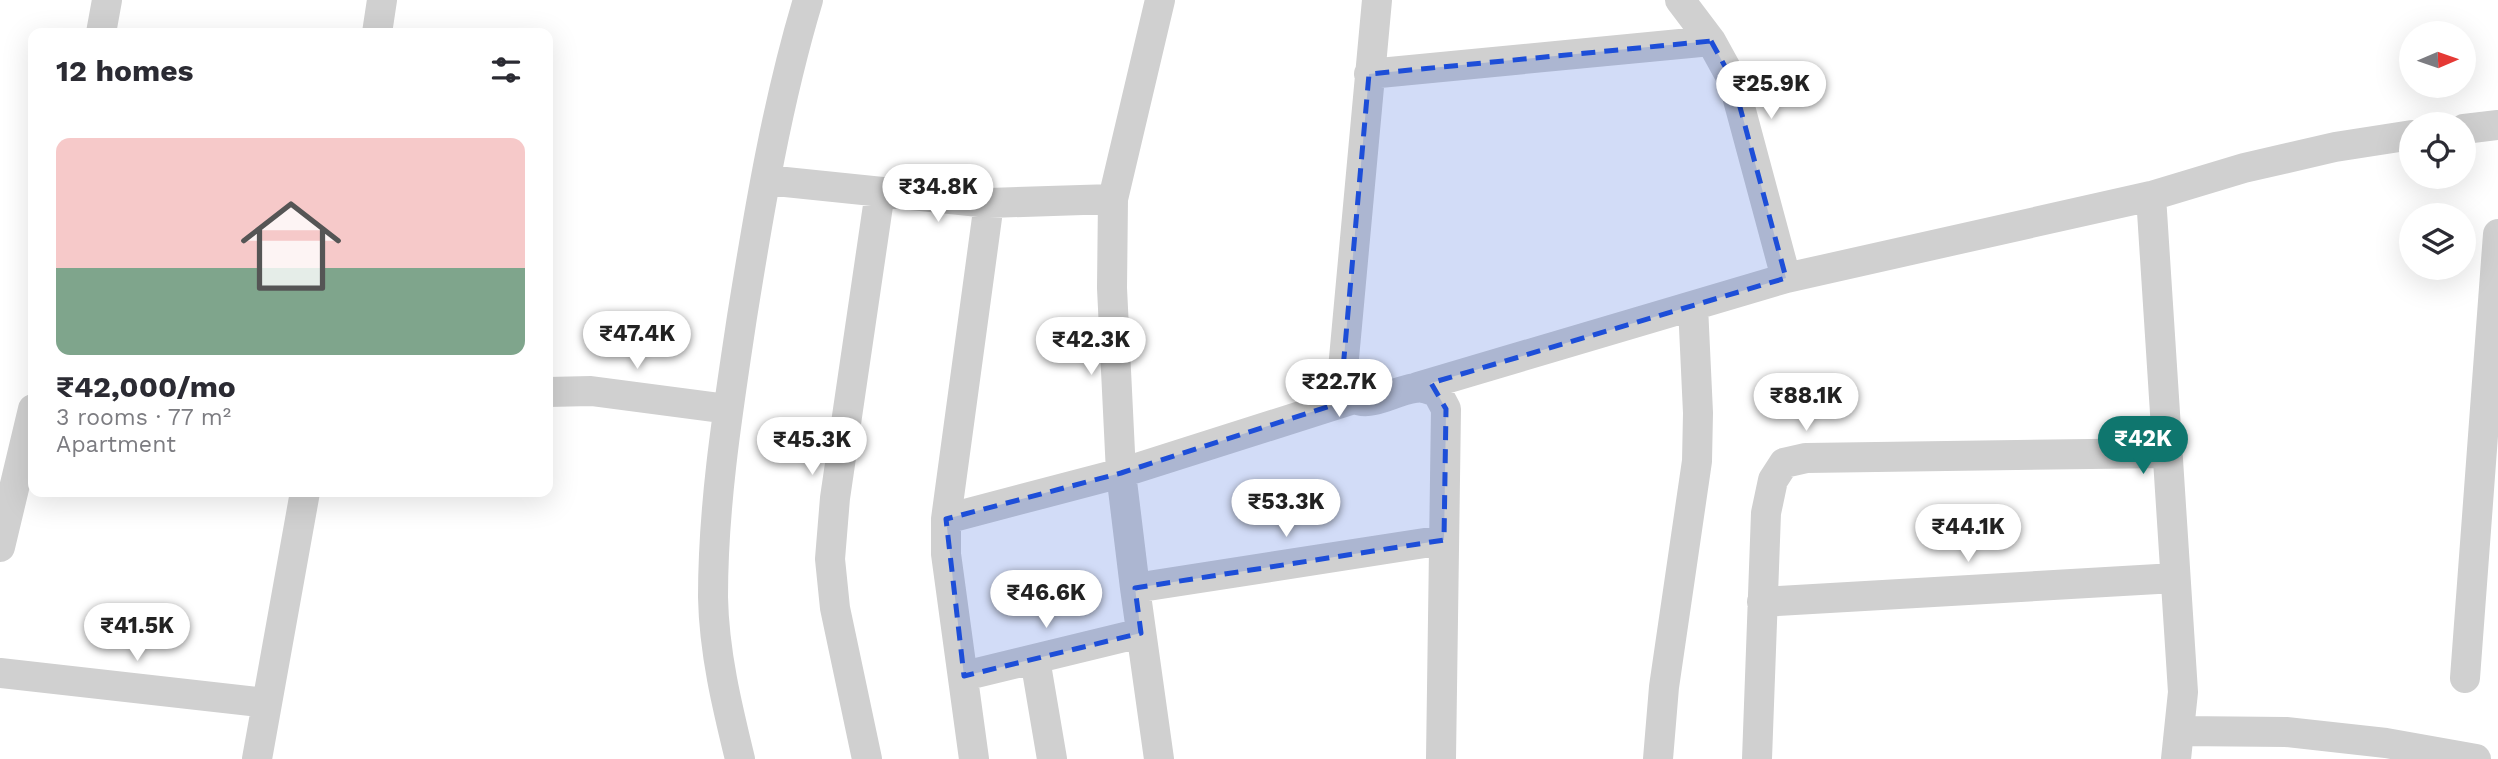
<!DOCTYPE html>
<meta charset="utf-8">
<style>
body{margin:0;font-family:"Work Sans",sans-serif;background:#f2f2f3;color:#2b2b33;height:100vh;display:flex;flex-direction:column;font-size:26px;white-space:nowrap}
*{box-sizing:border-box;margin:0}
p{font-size:23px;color:#7c7c81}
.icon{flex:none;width:38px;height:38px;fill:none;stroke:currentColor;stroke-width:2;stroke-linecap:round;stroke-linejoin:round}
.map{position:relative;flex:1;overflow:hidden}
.details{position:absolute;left:28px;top:28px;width:525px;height:469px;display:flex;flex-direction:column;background:#fff;border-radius:14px;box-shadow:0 7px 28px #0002}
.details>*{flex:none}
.needle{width:46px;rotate:88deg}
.controls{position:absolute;left:2399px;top:21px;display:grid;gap:14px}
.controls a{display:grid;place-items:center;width:77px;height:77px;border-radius:50%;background:#fff;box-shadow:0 7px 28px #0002;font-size:35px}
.price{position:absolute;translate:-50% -60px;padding:0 16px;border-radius:24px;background:#fff;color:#222;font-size:23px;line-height:46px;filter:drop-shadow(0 2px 4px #0008)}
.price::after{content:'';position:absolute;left:50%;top:42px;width:21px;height:16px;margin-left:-10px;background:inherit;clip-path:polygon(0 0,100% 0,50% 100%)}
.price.active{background:#0f766e;color:#fff}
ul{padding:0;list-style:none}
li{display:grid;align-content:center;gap:14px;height:371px;padding:0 28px}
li+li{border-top:2px solid #e1e1e2}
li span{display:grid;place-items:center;height:217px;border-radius:14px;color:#555}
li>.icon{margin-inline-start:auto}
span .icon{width:126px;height:126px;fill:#fffc;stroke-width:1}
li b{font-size:30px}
h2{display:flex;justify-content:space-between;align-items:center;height:84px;padding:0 28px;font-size:30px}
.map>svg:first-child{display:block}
</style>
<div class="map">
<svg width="2498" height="759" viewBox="0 0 2498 759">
<rect width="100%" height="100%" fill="#fff"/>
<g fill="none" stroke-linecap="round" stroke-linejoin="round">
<path stroke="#d0d0d0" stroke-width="30" d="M1377,0L1343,369C1349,424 1382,393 1415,388C1422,386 1430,390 1437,392L1446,409L1441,759
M1680,0L1711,41L1733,81L1786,278
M101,33L107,0
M377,33L382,0
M1369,74L1711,41
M2464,129L2498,125
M766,180L989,203L1113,199
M2151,196L2183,692L2176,759
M1418,387L1786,278L2151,196L2244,168L2335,147L2412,135
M548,392L591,391L728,409
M946,519L1121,473L1354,399
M0,547L33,409
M1135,588L1444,540
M1762,602L2175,578
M1035,659L1052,759
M0,673L267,703
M964,676L1141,633
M2465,678L2498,234
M2181,731L2286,732L2386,743L2476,759
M257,759L305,492
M740,759C727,706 714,652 713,597C713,503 728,410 742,317C759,211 777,103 808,0
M867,759L835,608L830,559L835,498L880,192
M974,759L946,554V519L989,203
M1159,759L1135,588L1121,473L1112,288L1113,199L1160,0
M1658,759L1664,687L1697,461L1698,413L1693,306
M1757,759L1766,513L1773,480L1784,463L1806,458L2167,453"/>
</g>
<path fill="#1d4ed8" fill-opacity="0.2" stroke="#1d4ed8" stroke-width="5" stroke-dasharray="14 9" stroke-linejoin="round" d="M1711,41L1733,81L1786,278L1431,383L1446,409L1444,540L1135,588L1141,633L964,676L946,519L1121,473L1346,401L1343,369L1369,74Z"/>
</svg>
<div class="controls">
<a><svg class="needle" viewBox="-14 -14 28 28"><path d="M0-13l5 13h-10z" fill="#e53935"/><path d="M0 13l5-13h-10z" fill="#7c7c81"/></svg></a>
<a><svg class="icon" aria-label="locate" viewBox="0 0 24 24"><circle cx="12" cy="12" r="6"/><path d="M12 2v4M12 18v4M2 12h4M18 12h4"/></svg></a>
<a><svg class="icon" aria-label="layers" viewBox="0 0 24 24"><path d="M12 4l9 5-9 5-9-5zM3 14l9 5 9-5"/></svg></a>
</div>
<b class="price" style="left:1771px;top:121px">₹25.9K</b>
<b class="price" style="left:938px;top:224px">₹34.8K</b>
<b class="price" style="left:637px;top:371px">₹47.4K</b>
<b class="price" style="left:1091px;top:377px">₹42.3K</b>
<b class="price" style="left:1339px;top:419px">₹22.7K</b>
<b class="price" style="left:1806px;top:433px">₹88.1K</b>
<b class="price active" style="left:2143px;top:476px">₹42K</b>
<b class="price" style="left:812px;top:477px">₹45.3K</b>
<b class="price" style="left:1286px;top:539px">₹53.3K</b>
<b class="price" style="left:1968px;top:564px">₹44.1K</b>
<b class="price" style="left:1046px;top:630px">₹46.6K</b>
<b class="price" style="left:137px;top:663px">₹41.5K</b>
<section class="details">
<h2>12 homes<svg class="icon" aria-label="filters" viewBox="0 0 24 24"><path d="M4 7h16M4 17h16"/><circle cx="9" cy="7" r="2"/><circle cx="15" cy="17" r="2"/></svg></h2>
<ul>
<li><span style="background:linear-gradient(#f6c9c9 60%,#7fa58c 0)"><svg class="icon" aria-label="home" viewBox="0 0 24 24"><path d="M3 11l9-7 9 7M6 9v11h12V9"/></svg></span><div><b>₹42,000/mo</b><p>3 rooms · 77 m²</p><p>Apartment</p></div></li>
</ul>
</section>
</div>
